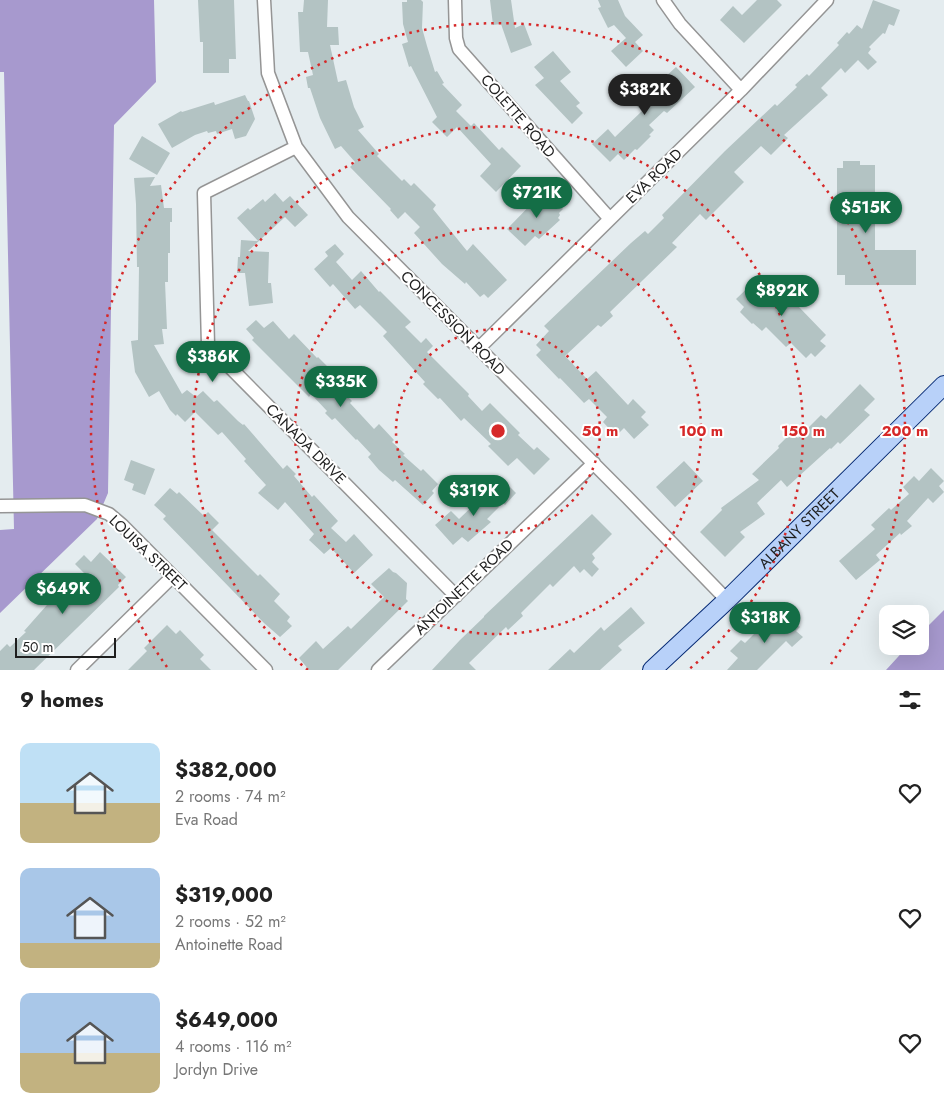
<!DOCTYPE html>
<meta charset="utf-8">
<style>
body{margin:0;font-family:Jost,sans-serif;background:#f6f6f6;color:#222;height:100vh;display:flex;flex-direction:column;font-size:19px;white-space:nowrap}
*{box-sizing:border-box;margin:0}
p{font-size:16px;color:#767676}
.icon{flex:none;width:28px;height:28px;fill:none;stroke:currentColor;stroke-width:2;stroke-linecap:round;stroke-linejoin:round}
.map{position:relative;height:670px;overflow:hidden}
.sheet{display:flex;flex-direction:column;background:#fff;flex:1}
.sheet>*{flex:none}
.controls{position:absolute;left:879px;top:605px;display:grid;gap:10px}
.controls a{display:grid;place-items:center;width:50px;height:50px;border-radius:10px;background:#fff;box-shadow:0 5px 20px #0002;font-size:25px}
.scale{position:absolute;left:15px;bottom:12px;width:101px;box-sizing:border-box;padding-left:5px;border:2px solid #1e1e1e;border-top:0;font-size:14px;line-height:18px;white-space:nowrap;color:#1e1e1e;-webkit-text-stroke:4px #fff;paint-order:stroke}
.price{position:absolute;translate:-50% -42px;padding:0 11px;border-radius:18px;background:#146e46;color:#fff;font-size:16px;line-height:32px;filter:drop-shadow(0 1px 2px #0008)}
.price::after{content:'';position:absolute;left:50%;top:30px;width:15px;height:11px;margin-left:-8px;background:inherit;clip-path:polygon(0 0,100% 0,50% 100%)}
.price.on{background:#222;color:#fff}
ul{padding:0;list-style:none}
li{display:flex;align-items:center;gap:15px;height:125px;padding:0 20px}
li span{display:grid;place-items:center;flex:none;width:140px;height:100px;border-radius:10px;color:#555}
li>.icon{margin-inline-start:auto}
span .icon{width:60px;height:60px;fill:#fffc;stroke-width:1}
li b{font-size:21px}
h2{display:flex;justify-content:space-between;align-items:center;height:60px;padding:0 20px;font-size:21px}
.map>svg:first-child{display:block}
</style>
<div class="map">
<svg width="944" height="670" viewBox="0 0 944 670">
<rect width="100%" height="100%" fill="#e4ecef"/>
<path fill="#a799ce" d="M0,0H154L156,82L114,125L108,493L97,519L0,613V530L14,529L4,72H0Z
M944,610V670H886L908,646H920V634Z"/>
<path fill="#b3c3c3" d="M198,0H234L236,59H229V73H203V42H200Z
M304,0H328L327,27H338L339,45H330L338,82L346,80L354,107L364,127L358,130L379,154L377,156L402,181L404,179L411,186L414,183L436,205L433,209L467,251L473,244L507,280L488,298L484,294L480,297L466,282L465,284L442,264L414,233L420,227L405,212L398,219L390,210L391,209L350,167L355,162L341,146L335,149L320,118L310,88H308L306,77L313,75L308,52H300L298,12H303Z
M407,0H421L423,2L422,28L427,46L435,72L437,71L444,83L442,84L462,105L456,111L471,126L474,123L499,150L502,147L521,166L496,192L480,176L491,164L457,127L447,137L432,122L437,117L411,66L409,67L402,44L408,42L403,24L402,2H407Z
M490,0H511L515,28L524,24L532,45L511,53L501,24L493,25Z
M598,0H618L625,16L643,35L635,42L643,51L626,67L611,51L626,38L614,25L608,28L598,8L601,7Z
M757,0H777L782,5L744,43L720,20L733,6L742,15Z
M873,0L900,10L894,26L889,24L885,34L883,33L869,47L871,49L868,53L877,62L868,70L858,60L845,73L841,68L821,88L828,95L784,135L788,138L771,155L761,146L734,172L744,182L706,220L700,214L672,243L677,247L610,312L613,316L601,327L598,325L565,356L587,379L596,371L628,405L633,399L646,412L641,417L649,425L634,439L624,428L616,436L603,422L607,417L589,399L584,403L560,378L559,379L536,355L541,350L536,345L549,331L544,326L631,243L645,231L648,234L664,218L662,215L725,151L775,104L777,106L797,87L795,85L807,74L809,76L839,45L837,43L847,32L849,34L857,25L862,29Z
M553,51L571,72L560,81L580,103L576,106L583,113L572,124L535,85L544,78L534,67Z
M676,67L695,87L667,113L664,111L649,125L654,130L649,135L651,136L637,150L635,149L624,160L618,154L610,162L592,144L608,129L615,137L642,111L634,103L648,90L649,92Z
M245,95L248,101H249L255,119L246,136L235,139L232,129L217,134L216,131L208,133L207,131L195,135L172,148L158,124L181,111L182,112L214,102L215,105Z
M142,136L170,153L157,175L129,159Z
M843,161H860V165H875V250H916V285H845V275H837V168H843Z
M155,177L150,186L161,185L164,208H172V222H170V253H168V282H165L167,329H162L164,344L154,345L182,394L187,390L196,397L203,391L214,402L217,400L238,421L243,425L244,424L283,469L287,465L296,474L294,476L312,497L314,495L338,521L331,528L346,542L354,534L373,555L354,573L331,548L324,554L309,540L314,534L285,502L278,510L258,493L266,485L244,461L246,459L222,432L218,435L195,412L185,422L177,414L176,416L170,410L159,391L149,397L135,372L131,341L138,340L139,267H137L136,204L134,178Z
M545,190L563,209L559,213L560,215L558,218L560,220L539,239L535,236L525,246L507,229Z
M275,193L283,202L290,196L308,215L295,227L285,217L248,251L269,252L268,283H271L273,303L249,306L245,273H237L238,257H240L241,240L258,241L237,218L248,208L250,210L263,199L265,202Z
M335,244L344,254L336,262L352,280L361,271L379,292L380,291L411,322L405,327L421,343L426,338L433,346L427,352L469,394L468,396L482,411L490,403L520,433L518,435L534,450L537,447L550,459L534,475L517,458L508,466L488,446L491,444L464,418L461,421L440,398L438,399L423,384L425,382L383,336L387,332L360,305L355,309L333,284L330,287L314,269L328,256L325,252Z
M758,278L772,292L780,284L788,292L792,289L804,301L798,306L826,335L820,341L826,346L815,357L811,353L806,358L791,343L786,347L766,327L762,331L753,323L752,324L740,312L744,307L736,299Z
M256,320L264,328L273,321L289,339L294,334L317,358L318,357L333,372L328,377L352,401L350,403L374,429L379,424L394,440L392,442L405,454L403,455L421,471L423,469L438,484L432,491L434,493L423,505L395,480L393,482L379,470L368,457L371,454L357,439L356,440L335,418L332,420L325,413L327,411L311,394L309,397L252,340L254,338L246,329Z
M860,384L875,399L864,410L870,415L840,444L838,442L831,449L830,448L787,487L781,480L757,503L765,514L740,532L745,537L725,557L700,532L722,510L721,508L759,480L752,474L779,448L778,446L792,432L798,438L821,415L826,419Z
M131,460L155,469L145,495L132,490L134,484L124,480Z
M684,461L703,481L675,507L656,487Z
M931,468L944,481L939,486L944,492L933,503L928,498L907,521L912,526L901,535L900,533L876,555L880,560L856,580L839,561L875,529L871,525L889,508L891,510L909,494L903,487L914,476L919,481Z
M506,483L516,493L505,505L503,503L487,519L491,522L468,542L462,537L453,545L435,525L451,511L459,519L480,499L484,503L491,496L493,497Z
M170,488L177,494L179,492L204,516L208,512L219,523L212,530L258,576L260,574L280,594L274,601L290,617L287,621L292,626L280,637L264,623L163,519L166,516L154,505Z
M592,514L612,534L592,554L595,558L592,562L599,569L592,577L584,569L580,573L574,566L553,587L550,584L521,613L523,616L508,630L506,627L469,663L476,670H432L460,640L484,617V616Z
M100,552L126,577L118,585L119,587L34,670H0V651L7,644L10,647L26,632L24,631L47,605L43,601L53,592L59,598L84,573L75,564L84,555L91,562Z
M389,568L393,572L396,573L407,583L406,599L408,601L338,670H309L299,658L316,641L323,649L348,626L351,629L384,597L371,584Z
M631,607L645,623L618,646L622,650L600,670H548L570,649L574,653L601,627L604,631Z
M785,612L800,627L796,631L803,637L792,647L786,641L757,670H727L738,658L730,651L741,640L745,643L766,622L771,626Z
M167,625L176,634L180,630L204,655L200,659L211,670H128L147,651L144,648Z"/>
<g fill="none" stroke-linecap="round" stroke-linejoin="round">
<g stroke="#959595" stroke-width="15">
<path id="street" d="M264,0L268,73L296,147L348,217L627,497L727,600
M455,0L456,38L459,49L610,219
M663,0L680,24L741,90
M296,147L204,193L208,345L456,596
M479,348L741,90L827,0
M0,506L85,505L109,514L122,525L266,670
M77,670L172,577
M378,670L594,463"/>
</g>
<g stroke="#062a74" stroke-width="20">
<g id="secondary">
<path id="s1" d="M652,670L727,600L944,385"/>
</g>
</g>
<use href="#street" stroke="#fff" stroke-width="12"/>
<use href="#secondary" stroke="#b8d1f9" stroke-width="18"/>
</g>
<g fill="none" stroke="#d62828" stroke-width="2.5" stroke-dasharray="2.5 5">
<circle cx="498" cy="431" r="102"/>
<circle cx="498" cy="431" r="203"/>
<path d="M308 670A305 305 0 1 1 688 670"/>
<path d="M167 667A407 407 0 1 1 829 667"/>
</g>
<g text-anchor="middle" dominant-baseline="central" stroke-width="4" stroke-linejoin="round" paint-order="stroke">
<g font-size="15" fill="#1e1e1e" stroke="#fff">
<text transform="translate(518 116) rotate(49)">COLETTE ROAD</text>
<text transform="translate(654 176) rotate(-44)">EVA ROAD</text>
<text transform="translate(453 323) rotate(45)">CONCESSION ROAD</text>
<text transform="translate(306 444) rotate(45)">CANADA DRIVE</text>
<text stroke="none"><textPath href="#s1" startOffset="204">ALBANY STREET</textPath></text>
<text transform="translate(148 553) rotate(44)">LOUISA STREET</text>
<text transform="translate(464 587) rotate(-44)">ANTOINETTE ROAD</text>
</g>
</g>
<circle cx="498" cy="431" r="8" fill="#d62828" stroke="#fff" stroke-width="2.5"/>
<g font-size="15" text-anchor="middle" font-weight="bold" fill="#d62828" stroke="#fff" stroke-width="4" stroke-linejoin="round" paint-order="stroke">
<text x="600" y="436">50 m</text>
<text x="701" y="436">100 m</text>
<text x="803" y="436">150 m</text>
<text x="905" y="436">200 m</text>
</g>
</svg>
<div class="controls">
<a><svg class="icon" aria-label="layers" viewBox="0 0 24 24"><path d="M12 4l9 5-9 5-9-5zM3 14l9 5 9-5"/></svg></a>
</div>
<div class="scale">50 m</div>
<b class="price on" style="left:645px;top:116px">$382K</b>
<b class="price" style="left:537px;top:219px">$721K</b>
<b class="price" style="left:866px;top:234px">$515K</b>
<b class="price" style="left:782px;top:317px">$892K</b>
<b class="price" style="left:213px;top:383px">$386K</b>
<b class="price" style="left:341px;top:408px">$335K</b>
<b class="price" style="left:474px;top:517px">$319K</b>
<b class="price" style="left:63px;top:615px">$649K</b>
<b class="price" style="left:765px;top:644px">$318K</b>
</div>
<section class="sheet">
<h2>9 homes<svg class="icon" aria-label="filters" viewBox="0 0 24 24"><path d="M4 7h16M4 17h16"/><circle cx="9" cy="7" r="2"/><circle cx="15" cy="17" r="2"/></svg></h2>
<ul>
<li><span style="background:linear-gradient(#bfe0f5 60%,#c2b280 0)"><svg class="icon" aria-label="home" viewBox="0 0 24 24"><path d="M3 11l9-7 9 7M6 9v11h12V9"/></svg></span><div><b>$382,000</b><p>2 rooms · 74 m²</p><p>Eva Road</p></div><svg class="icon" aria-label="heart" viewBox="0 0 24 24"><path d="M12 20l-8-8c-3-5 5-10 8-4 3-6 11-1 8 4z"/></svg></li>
<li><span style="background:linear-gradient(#a9c7e8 75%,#c2b280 0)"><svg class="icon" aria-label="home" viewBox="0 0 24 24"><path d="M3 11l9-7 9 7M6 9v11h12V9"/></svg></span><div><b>$319,000</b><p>2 rooms · 52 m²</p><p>Antoinette Road</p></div><svg class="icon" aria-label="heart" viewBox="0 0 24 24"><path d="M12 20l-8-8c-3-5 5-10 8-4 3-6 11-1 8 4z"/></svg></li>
<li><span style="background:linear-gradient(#a9c7e8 60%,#c2b280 0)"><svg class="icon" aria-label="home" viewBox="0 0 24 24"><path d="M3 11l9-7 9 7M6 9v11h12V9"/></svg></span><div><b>$649,000</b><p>4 rooms · 116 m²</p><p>Jordyn Drive</p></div><svg class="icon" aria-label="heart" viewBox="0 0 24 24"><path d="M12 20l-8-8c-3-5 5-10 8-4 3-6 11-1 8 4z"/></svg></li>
</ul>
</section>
